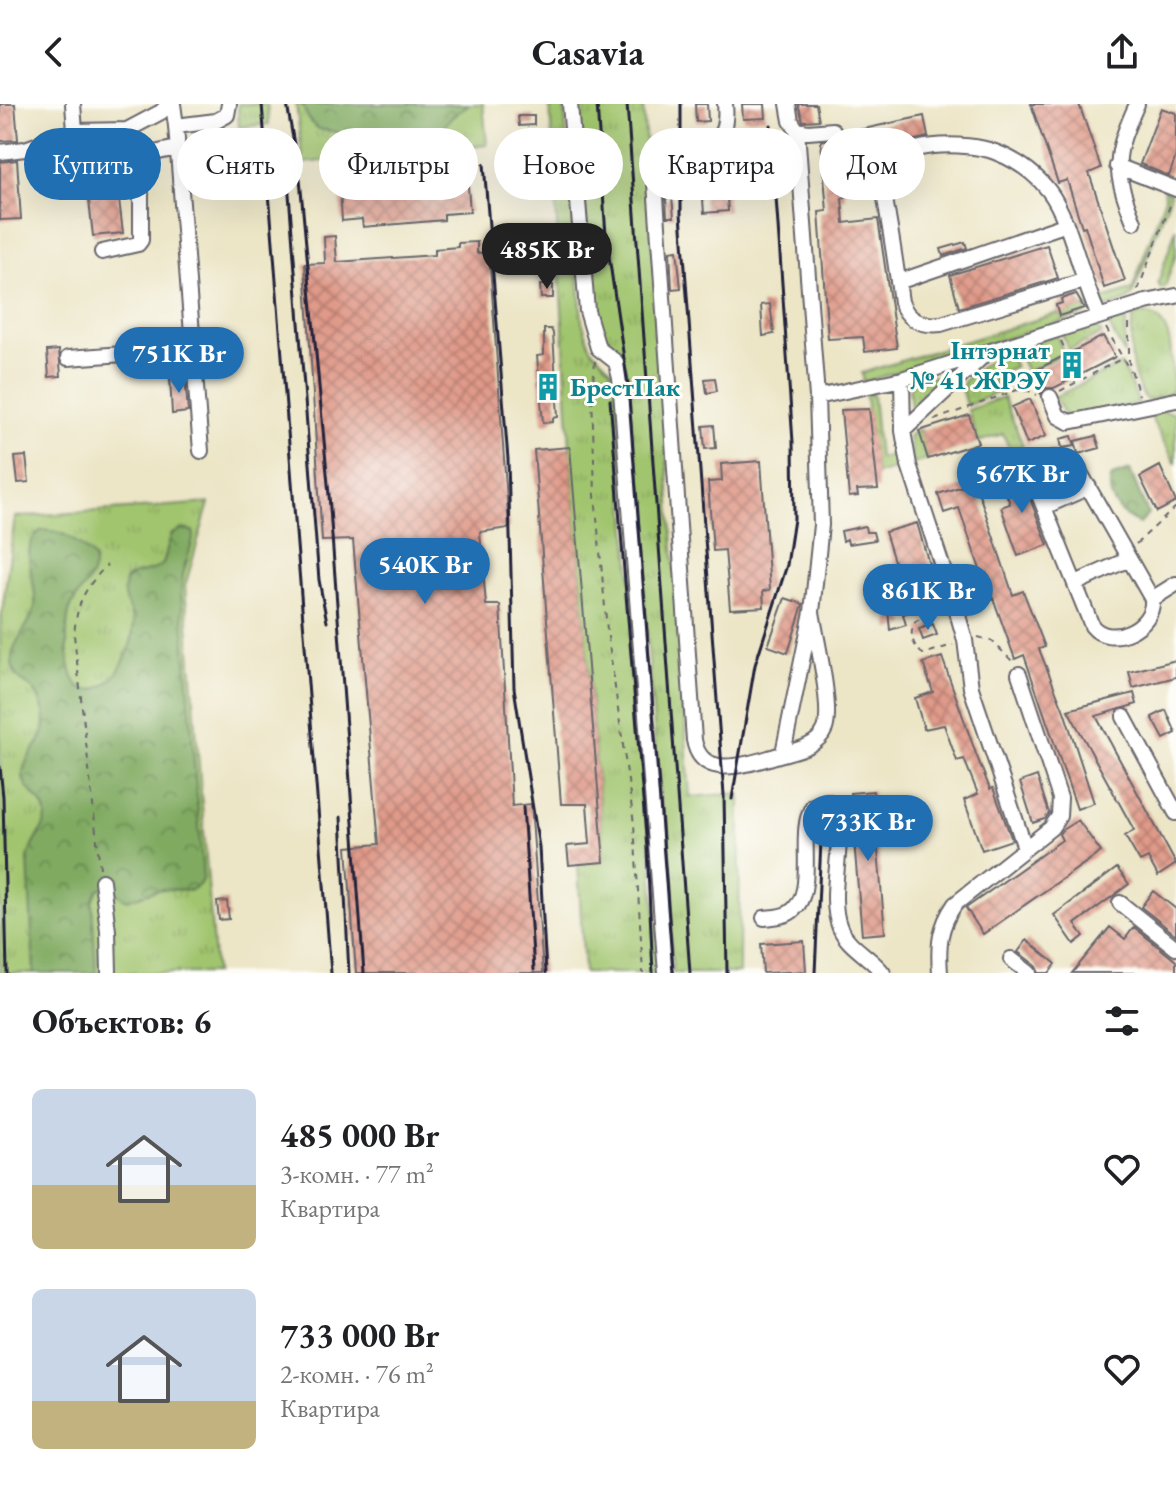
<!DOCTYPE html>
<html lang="ru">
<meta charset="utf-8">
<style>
body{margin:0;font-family:"EB Garamond",serif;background:#f2f2f2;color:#202124;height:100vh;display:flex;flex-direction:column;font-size:30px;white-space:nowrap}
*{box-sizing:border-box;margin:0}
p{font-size:26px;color:#757577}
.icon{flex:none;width:44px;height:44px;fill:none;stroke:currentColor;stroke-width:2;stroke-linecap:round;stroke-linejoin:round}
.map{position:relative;height:869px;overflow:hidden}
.drawer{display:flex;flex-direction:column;background:#fff;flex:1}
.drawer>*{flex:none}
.top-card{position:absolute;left:24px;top:24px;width:1128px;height:72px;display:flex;gap:16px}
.price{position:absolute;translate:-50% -68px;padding:0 18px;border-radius:28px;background:#1f6fb2;color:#fff;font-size:26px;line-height:52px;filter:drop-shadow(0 2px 4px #0008)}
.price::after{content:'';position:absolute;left:50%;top:48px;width:24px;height:18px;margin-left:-12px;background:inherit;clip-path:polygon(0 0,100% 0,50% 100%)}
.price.on{background:#222;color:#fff}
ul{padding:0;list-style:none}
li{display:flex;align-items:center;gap:24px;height:200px;padding:0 32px}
li span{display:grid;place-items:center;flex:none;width:224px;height:160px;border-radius:12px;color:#555}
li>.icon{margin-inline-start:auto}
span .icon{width:96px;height:96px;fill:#fffc;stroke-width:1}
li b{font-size:34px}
h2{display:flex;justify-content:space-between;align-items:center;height:96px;padding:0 32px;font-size:34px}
.tag{padding:0 28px;border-radius:36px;background:#fff;box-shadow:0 8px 32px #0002;font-size:28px;line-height:72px}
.tag.on{background:#1f6fb2;color:#fff}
header{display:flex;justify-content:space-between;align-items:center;height:104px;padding:0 32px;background:#fff;font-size:36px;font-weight:700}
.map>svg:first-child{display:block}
</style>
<header><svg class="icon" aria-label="back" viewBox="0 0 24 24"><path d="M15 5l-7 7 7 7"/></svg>Casavia<svg class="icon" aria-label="share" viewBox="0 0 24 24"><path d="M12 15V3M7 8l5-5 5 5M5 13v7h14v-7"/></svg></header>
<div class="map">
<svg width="1176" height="869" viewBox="0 0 1176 869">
<defs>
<pattern id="grass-tufts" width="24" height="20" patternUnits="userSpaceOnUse" patternTransform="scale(2)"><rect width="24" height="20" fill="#a1c56e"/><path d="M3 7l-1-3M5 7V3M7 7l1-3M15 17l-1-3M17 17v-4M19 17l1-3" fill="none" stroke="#8aa960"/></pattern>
<pattern id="forest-crowns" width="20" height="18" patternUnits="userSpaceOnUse" patternTransform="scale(2)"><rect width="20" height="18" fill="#80aa61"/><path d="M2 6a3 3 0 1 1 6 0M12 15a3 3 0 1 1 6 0" fill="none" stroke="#688a51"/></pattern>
<pattern id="building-cross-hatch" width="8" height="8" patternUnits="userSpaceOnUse" patternTransform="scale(2)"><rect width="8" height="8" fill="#e09a89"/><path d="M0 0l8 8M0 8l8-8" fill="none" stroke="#b57d71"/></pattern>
</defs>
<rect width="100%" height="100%" fill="#fdfcf7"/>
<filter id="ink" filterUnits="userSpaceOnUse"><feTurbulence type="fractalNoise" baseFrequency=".0125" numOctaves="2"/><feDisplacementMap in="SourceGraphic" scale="16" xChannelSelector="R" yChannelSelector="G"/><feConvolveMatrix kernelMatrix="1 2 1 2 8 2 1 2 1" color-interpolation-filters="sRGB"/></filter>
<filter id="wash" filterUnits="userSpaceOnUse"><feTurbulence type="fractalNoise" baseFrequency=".006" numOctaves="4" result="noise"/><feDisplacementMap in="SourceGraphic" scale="32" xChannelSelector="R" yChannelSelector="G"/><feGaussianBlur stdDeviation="1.8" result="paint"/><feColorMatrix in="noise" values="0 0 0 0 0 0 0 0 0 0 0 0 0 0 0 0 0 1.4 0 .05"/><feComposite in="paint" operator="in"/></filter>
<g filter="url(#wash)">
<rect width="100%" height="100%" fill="#ece5c6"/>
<path fill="url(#grass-tufts)" stroke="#627454" stroke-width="2" d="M238,0H267L269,20L239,23Z
M296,0H483L487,41L303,59Z
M550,0H564L582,217L591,244L612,266L616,276L660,869H584L578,760L604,757L570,343Z
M576,0H643L690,693L740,689L739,869H673L628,282C626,270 626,259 619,249C610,236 600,230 595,215Z
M1163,85L1170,88V93L1132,192L1126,197L1105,204L1097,197L1132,186L1165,93Z
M1176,124V150L1165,183L1161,185L1158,179Z
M1089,202L1086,210L864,278L862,269L1058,209L1059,211Z
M1140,210C1176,209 1171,257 1173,284L1168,292L1146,296C1130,273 1129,241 1133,214Z
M1122,212L1126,218L1124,249L1108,220V217Z
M1094,220L1102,230L1069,246L1061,228Z
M1056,230L1064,249L1027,268L1019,251V245Z
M1005,252L1010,254L1015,262L993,273L1000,288L966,301L962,288L964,277L984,260Z
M1121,260L1139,299L1066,313L1055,293Z
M933,272L938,275L937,284L917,302H911L909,286L912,279Z
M894,283L897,284L905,362L876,370L865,287L873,291L879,354L897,350L892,287Z
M1003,293L1023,341L1010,346L1003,330L978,338L968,306Z
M1160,306L1176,310V360L1153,318L1152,313Z
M919,325L928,355L913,360L909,332Z
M209,399L185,482L215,869H0V523L15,413Z"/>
<path fill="url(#forest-crowns)" stroke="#51664e" stroke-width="2" d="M302,0H469L450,15L431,41L423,44L373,48L358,44L337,28L319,25L310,18Z
M1130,366L1148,410L1140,420C1120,413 1104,392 1112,372Z
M182,425L193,427L194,432L183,470L181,488L203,774L199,781L191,786L160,785L127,796L106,783L98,785L92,798L96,869H34L28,754C31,740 47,724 46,710C44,693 21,687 23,669C25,650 45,639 45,619C45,606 39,589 28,581C24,578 17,575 15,569C2,544 32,523 35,502C38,478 17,444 40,427C62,424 79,439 94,454C97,475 79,485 71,503C64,519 66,568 78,582C84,588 94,586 101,583C120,574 135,538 133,518C132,501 120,502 125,477C135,465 151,471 163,460L171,431Z"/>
<g id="blocks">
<path fill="url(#building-cross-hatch)" d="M0,0H15L18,36L0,37Z
M695,0H707L708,17L696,18Z
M742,0H765L766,14L743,15Z
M798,0H816L819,16L803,17Z
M1031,0H1079L1101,64L1089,69L1125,177L1104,184L1085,122L1082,123L1067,76L1058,79Z
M1161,4L1176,9V52L1169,72L1140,60Z
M518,12H534V21L519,22Z
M924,12L928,33L859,49L854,27Z
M840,33L845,94H842L844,119L878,115L897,244L865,248L863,233L828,235L819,108L827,107L821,37Z
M131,55V69L116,70L123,129L93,132L85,61Z
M17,56L21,115L0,116V58Z
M466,57L470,108L444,110V116L363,123L362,115L342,117L339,68Z
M725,67L728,107L704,109L701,68Z
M672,93L674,113H667L666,94Z
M335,132L337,158L435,151V145L458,143V139L477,138V149L489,148L509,424L480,428L486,501H500L512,702L531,700L543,869H356L347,743L379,740L353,436L322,437L305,160L325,159L324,133Z
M965,138L967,144L943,152L941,145Z
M1047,141L1058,174L959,204L950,171Z
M677,146L681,184L672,185L670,147Z
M540,181H553V194H541Z
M1076,190L1084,204L1059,212L1056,201L1062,199L1061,195Z
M770,200L774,230L763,232L761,201Z
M544,225H551L553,229L558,313L553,314V318L543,319L537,252L544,251Z
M1103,232L1115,253L1054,284H1045L1041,290L1030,269Z
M59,246L61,272L49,273L47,247Z
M185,272L188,308L172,310L170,273Z
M715,274L717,287L707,289L705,275Z
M1030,295L1046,332L1027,340L1012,303Z
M869,305L878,385L857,386L858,392L849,393L841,306Z
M969,311L978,339L928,355L919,327Z
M714,321L716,344L705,345L703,322Z
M1072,332L1075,342L1062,344L1060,335Z
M1096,332L1100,344L1078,350L1075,337Z
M570,343L604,758L569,761L567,742L590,740L587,700H561L534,346Z
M26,352L29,378L18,379L15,353Z
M1013,354L1022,383L1025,382L1048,441L1018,452L1001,403L1010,400L1006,389L1013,386L1003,357Z
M761,357L770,486L763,487L764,503L730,505L725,446L713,447L708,378L722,377L721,360Z
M1160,362L1176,398L1157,408L1140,373Z
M975,378L1013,491L1023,487L1045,543L1039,545L1064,607L1094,699L1077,705L1024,551L1015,555L993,494L990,495L959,404L944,409L938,390Z
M917,419L934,477L921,481L928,503L903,510L906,521L890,526L887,496L904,490L885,428Z
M865,422L866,428H873L875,436L848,440L847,435L843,437L841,427Z
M785,494L803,500L788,549L768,542Z
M933,520L937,531L923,536L919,525Z
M942,553L976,650L990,685L993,684L1012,736L982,746L964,696L978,690L964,655L957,657L944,621L924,625L915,594L933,588L923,559Z
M1176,556V573L1133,584L1129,568Z
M1134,589L1137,600L1096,612L1176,760L1158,772L1148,754L1140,758L1125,732L1134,726L1068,606Z
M1166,606L1176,629L1164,635L1152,613Z
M1037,672L1049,709L1045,715L1033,719L1020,678Z
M873,687L885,829L862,831L850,689Z
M1078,716L1101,748L983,830L966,804L1062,736L1059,730L1062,726Z
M1117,764L1129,780L1075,820L1084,832L1074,840L1054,811Z
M1153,787L1176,805V831L1141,803Z
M227,797L229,815L219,816L217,798Z
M1110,823L1125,835L1134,823L1176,857V869H1072Z
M1027,836L1056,860L1049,869H1039L1035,861L1018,848Z
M804,837L806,867L763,869L761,840Z"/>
</g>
</g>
<g filter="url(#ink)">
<use href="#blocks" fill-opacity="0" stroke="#69666c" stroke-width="2"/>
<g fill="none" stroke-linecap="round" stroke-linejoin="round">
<g stroke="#69666c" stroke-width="18">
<path id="minor" d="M73,0L75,27
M173,0L176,22L216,17L227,11L229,0
M570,0L587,207L598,244L616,258L620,274L666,869
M725,0C730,51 696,38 666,52L658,64L655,79L694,636C701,676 745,661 772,653C790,647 817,645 825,625C833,604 816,533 812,508
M788,0L791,17L797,26L808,28L833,26
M176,22L201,347
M0,48L25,45L75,27L127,26L161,8L169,0
M1117,62L1176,85
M1134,118C1113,65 1113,53 1137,0
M102,148L138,140L141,136V57L145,51L177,44
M1083,177L941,220C922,222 908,217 901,198C897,169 893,141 888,113C886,99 882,84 885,70C892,35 969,38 995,48C1016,56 1035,69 1049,87C1071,116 1081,176 1099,212
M898,178L1064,121
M68,254L193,245
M902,275L903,327L909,361L955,501L965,536L971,584L1025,744
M817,293L902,275L1146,198L1176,192
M1050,293L1058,312L1069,318L1176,296
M903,327L984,251
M1054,354H1063L1078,365L1152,495C1155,523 1110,545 1092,522L1035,381C1033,366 1040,358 1054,354Z
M1044,403L1089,383
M1076,479L1129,455
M1152,495L1176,480
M1124,613L1176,709
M783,649L812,508L821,421L817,293L797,26
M102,777L108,827L109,869
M1120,799L1176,844
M764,814C772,813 782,813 789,809C820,791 795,729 813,702L827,697L833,700C850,728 825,789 840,824C849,844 870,852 883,869
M1011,855L1029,869
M940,869C938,842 939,823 955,800L1051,724L1059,712L1060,694L1019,570"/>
</g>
<path stroke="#69666c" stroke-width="2" stroke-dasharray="6 6" stroke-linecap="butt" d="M1138,186L1171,99
M1129,219V259L1139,291
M1106,224L1130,267
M1061,237L1067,250
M595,257L592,288L595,391L607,526L634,720L643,869
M1060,287L1123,254
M934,316L1017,286L1029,287L1037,291
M1136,440L1176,403
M941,506L916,517C908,526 912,543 923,550L953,541
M978,533L992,537L1013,558
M100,764L74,531C77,498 84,485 107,461"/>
<use href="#minor" stroke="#fff" stroke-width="14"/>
<path stroke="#22223b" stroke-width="3" d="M262,0L331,869
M287,0L300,75L329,391L364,869
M597,0L606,132L628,282L673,869
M627,0L690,869
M681,0V110L724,691L727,869
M484,60L508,355L514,584L539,743L546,869
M287,64L319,476L327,518
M610,296L647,745L653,869
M0,663L3,693L7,869
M732,695L755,561L787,461L794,415L793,338L771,21
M523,703L534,866
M341,713L349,869
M815,869L822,715"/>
</g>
</g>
<defs>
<g id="building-bare" transform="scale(2.16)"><path d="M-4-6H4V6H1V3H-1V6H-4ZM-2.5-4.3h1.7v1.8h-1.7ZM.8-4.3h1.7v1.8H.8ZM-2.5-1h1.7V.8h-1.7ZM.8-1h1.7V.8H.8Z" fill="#0f9aa8" stroke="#fdfcf7" stroke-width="2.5" paint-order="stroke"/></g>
</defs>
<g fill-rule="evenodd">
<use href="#building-bare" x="1072" y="261"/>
<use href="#building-bare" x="548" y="283"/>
</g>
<g text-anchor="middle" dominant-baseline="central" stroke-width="6" stroke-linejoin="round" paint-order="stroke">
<g font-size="26" font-weight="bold" fill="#0d838f" stroke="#fdfcf7" text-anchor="end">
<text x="1050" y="246">Інтэрнат<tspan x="1050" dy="30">№ 41 ЖРЭУ</tspan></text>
<text x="570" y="283" text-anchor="start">БрестПак</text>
</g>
</g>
</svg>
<b class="price on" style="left:547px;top:187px">485K Br</b>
<b class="price" style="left:179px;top:291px">751K Br</b>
<b class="price" style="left:1022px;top:411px">567K Br</b>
<b class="price" style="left:425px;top:502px">540K Br</b>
<b class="price" style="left:928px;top:528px">861K Br</b>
<b class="price" style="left:868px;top:759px">733K Br</b>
<div class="top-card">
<a class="tag on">Купить</a>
<a class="tag">Снять</a>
<a class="tag">Фильтры</a>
<a class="tag">Новое</a>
<a class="tag">Квартира</a>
<a class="tag">Дом</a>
</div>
</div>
<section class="drawer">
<h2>Объектов: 6<svg class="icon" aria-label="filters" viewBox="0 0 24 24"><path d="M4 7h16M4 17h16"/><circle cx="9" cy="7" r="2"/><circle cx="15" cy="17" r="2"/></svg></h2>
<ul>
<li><span style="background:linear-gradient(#c9d6e8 60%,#c2b280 0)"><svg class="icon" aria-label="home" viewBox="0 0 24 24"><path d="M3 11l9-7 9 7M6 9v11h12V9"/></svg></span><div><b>485 000 Br</b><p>3-комн. · 77 m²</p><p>Квартира</p></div><svg class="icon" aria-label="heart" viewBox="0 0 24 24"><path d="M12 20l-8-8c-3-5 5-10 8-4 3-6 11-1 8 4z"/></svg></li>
<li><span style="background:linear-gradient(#c9d6e8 70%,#c2b280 0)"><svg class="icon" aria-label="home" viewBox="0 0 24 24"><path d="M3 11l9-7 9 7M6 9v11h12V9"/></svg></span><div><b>733 000 Br</b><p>2-комн. · 76 m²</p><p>Квартира</p></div><svg class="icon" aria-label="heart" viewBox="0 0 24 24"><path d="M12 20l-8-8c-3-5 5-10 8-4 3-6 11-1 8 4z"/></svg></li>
</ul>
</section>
